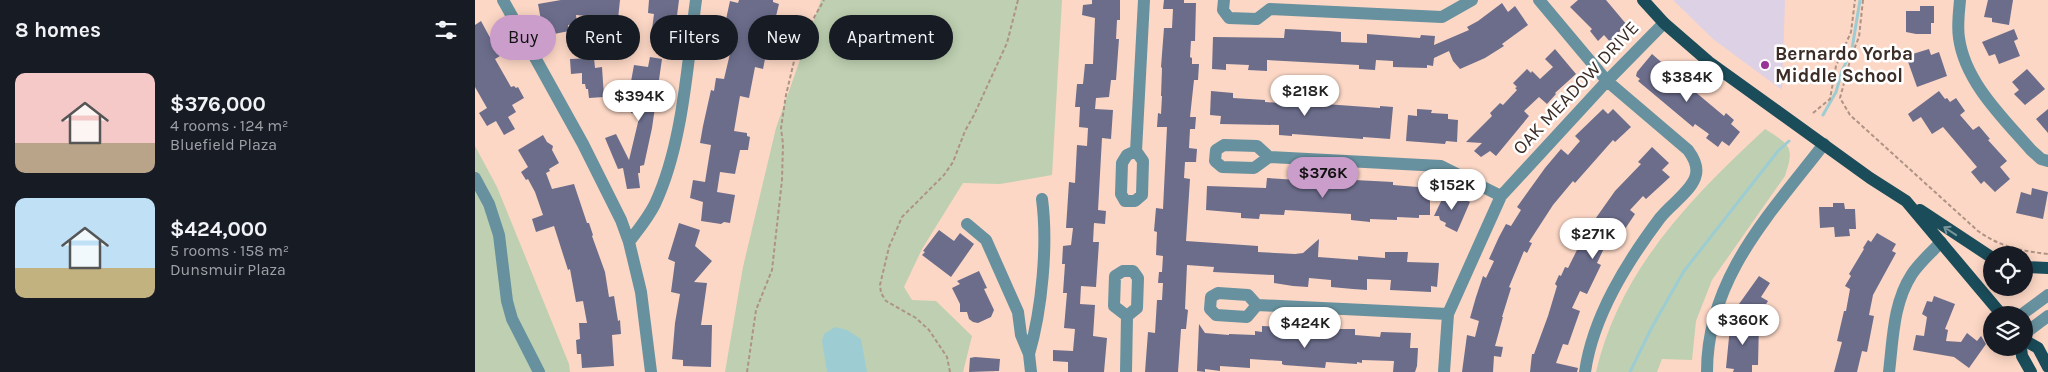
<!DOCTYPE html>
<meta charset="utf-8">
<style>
body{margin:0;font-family:Karla,sans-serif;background:#20242c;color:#f1f3f6;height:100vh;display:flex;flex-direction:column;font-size:19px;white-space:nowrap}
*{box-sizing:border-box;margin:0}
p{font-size:16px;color:#9ea1a6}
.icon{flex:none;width:28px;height:28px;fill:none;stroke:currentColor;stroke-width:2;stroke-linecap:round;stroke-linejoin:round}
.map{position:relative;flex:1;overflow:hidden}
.sheet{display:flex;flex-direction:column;background:#171b24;width:475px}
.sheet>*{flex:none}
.banner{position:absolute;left:15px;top:15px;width:475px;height:45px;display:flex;gap:10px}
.buttons{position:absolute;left:1508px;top:246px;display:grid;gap:10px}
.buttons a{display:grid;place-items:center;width:50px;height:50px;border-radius:50%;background:#171b24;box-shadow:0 2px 12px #0003;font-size:25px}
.price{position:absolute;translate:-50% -42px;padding:0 11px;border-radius:18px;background:#fff;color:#222;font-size:16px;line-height:32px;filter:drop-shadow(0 1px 2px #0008)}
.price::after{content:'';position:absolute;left:50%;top:30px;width:15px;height:11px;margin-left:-8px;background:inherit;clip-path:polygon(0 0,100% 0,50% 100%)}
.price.active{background:#ca9dcb;color:#111}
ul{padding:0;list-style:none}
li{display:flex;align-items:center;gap:15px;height:125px;padding:0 15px}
li span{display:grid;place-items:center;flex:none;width:140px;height:100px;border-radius:10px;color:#555}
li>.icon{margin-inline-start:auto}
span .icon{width:60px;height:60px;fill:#fffc;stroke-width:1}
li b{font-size:21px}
h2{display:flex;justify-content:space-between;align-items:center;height:60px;padding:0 15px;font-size:21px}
.pill{padding:0 18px;border-radius:22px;background:#171b24;box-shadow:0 2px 12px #0003;font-size:18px;line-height:45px}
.pill.active{background:#ca9dcb;color:#111}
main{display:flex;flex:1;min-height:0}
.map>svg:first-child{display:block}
</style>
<main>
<section class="sheet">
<h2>8 homes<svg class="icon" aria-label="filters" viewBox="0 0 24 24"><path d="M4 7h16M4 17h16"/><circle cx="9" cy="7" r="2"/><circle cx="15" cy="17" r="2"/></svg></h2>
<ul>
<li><span style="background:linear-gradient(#f6c9c9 70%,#b9a48a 0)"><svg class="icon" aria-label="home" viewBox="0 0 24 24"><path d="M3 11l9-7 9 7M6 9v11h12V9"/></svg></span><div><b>$376,000</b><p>4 rooms · 124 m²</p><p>Bluefield Plaza</p></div></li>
<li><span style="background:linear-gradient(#bfe0f5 70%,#c2b280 0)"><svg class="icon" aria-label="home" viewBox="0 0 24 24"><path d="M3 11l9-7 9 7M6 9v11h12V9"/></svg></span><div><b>$424,000</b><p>5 rooms · 158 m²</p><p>Dunsmuir Plaza</p></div></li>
</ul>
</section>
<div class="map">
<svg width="1573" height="372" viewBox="0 0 1573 372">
<rect width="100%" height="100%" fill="#fcd7c5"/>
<path fill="#ddd1e5" d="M1198,0H1310L1307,90L1238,39Z"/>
<path fill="#bed0b1" d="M346,0H587L577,175L525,184L488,183L447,249L429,287L437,300L461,301L497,336L488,372H250L268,267L301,128Z
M1290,129C1315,145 1320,146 1310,176L1237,280L1221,321L1217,360L1187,359L1182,372H1121C1145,269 1216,198 1290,129Z
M0,146L22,187L94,364L95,372H0Z"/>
<path fill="#9dcdd2" d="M360,327L372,330L386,339L392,372H352L347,341L349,334Z"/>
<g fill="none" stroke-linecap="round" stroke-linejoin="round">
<path stroke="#9dcdd2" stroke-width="3" d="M1348,115L1361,92L1367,71L1377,49L1385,0
M1155,372L1177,327L1209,271L1303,151L1314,141"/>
</g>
<path fill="#6b6d8b" d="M86,0H145L143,19H138L137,27L122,25V17L101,15L102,24L93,25L94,31L79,34L78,29L68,31L63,4Z
M174,0H204L199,39L176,37L179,14L173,13Z
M264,0H298V2L304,4L301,16L297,15L292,31L288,30L283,52L291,54L288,69L280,67L274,98L265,96L259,131L272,133V136L275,137L273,150H265L260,174L245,172L242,192L260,195L255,223L249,222L246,224L226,221L228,202L215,198L218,180L230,182L236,145L225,143L228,126L236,90L239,91L241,78L249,79L257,45L246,42L255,1L263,3Z
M617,0H645V20H642L641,39H644L641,80H636L634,97L621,98L620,109L638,110L636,139L627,138L623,210L631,211L630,224L619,223L618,242H624L621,287L606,286L605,304L620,305L618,336L632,338L629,372H593V362L578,361V350L598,351L600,329L589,328L592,293H588L590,264H587L588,246L596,245L598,228H591L594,182L600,183L602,145L612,146L613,128L604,127L605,107H600L602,84H608L610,64H618L620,18L607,15L608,5L617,4Z
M689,0H709V3H721L720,41H716L715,57L717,58V64H724L723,80H719L715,117H721L720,129H715L714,148L722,149L721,162H710L709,178L715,179L711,241L783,246V252L820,254L828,253L844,239L843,257L883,260V256L910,258V252H933L932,262L964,263L962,287L956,286V292L915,290L916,280L892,279V290L878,289L856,287V280L834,278L833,287L818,286L799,283V275L738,272L739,267L712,265L710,309L713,310L711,329H706L703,372H670L673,332L680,333L682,300H687L688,283H683L684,272H687L688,256L681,255L682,232L679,231L681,208L688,209L692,127H682L683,113L686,114L687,96H686L687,68L686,67L689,28H697L698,9H688Z
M1103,0H1131L1152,25L1143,33L1146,36L1137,44L1129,35L1123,41L1115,31L1117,29L1095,7Z
M1513,0H1538L1534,25L1517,22V18L1509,17Z
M1027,3L1033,12L1040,6L1053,25L1027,44L1029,46L1010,58L985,69L978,61L974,51L959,58L958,66L952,65V68L918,67V61L901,60L900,70L884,69V65L792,60V71L773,70L774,65L751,64V70L737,69L738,37L809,38L810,29L853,31L866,32V42L892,43V34L945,38L946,35L960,36L959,45L994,30L992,27L1003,21Z
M1445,6H1459V23H1456V34H1441L1431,32V11H1445Z
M6,21L25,56L20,59L36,87L39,86L41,88L43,87L49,98L37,105L41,112L33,117L40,129L29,135L21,121L12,126L4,113L12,108L0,87V25Z
M1539,29L1543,39L1539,41L1545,56L1524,64L1520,54L1514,56L1507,42Z
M1080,49L1101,74L1080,93L1081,94L1072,104L1064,97L1049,111L1054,116L1021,156L1015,151L1006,157L999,151L1007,143L991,142L1017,116L1015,113L1025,103L1028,105L1042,90L1040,88L1042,87L1038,83L1052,69L1056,73L1057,71L1065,79L1078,67L1070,59Z
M1454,49L1456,55L1464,52L1472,76L1442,87L1431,56Z
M1177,54L1192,67L1188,73L1202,85L1206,80L1249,116L1251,113L1259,120L1256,124L1265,132L1254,146L1247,141L1243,147L1231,138L1234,134L1220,124L1218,127L1163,81L1165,79L1161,76L1162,72Z
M175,57L187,59L177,128L169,165L165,166V173H163L165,188L152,189L148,168L143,169L130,138L141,134L154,160L165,114L156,113L160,88L155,87L159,65L173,67Z
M119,58L120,68L127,67L129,97L114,98L113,89H111L110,84H107V73L96,74L95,59Z
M1552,69L1570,89L1550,105L1539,94L1544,90L1537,82Z
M736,91L758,93V98L790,100V102L823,104V102L905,108V106L918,107L915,139L888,137V139L817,134V136L804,135V125L745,124L746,116L735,115Z
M1464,91L1470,99L1472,98L1475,102L1481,98L1490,111L1485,115L1498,130L1504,126L1515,139L1513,140L1532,161L1525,167L1535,179L1520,192L1509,181L1506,184L1496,172L1502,167L1468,127L1457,134L1446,117L1438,122L1433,114Z
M942,109L957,110L956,113L973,114V119L983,120L982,142L971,141L970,144L931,141L933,115L942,116Z
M1128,109L1133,114L1138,109L1156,127L1140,142L1138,140L1100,183L1098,181L1078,205L1054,242L1057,243L1052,253L1049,251L1034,287L1036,288L1027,317H1028L1020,346L1028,347L1026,357L1019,356L1018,372H987L992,335L1000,337L1004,321L995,318L1001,297L1008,276L1011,278L1019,261L1014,259L1024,237L1031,224L1036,226L1046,210L1042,207L1070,168L1086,149L1093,155L1105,141L1100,136Z
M1573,109V133L1561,119Z
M68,135L72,142L78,146L77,150L84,163L74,169L75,171L71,173L77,189L99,184L112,223H114L118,235L117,236L130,272L134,297L139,296L143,321L145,320L146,334L137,335L139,366L107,368L106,354H102L101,340L105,339L104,323H112L108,301L101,302L95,269L93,270L79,226L61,232L57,219L68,215L60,192L53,179L51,180L46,172L53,167L43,150Z
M1177,147L1194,163L1187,170L1195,177L1171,199L1168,196L1155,210L1160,214L1138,247L1132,242L1122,263L1126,265L1112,294L1105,291L1097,308L1105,311L1093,345L1088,344L1081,363L1103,368L1102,372H1055L1057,354H1059L1073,316L1082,286L1080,284L1084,275L1086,276L1090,267L1093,268L1111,232L1140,191L1166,164L1163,162Z
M792,178L839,181V183L860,185V179L918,182V185L955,188V215H944V218L922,217V220L895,219V222L876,220V214L810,210L809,215L785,214L784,219L766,218V213L731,210L732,186L791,188Z
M1557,188L1573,192L1568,219L1541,213L1546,192L1556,195Z
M971,191L995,202L982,232L970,226L971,223L965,220L964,216H959Z
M1358,203H1369L1370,209H1380L1381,229H1374L1375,236L1360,237L1359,227L1345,228L1344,207H1358Z
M204,223L225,230L220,246L237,261L219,282L232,283L226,325H237L236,367L208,366V360L197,359L200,323L205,294L196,292L200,262L193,259Z
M464,230L479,241L485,233L499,244L476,277L447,255L450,252L448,251Z
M1402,233L1421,244L1417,251L1421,253L1398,295L1394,315L1399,316L1392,352L1387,351L1382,372H1359L1367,342L1362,341L1369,311H1371L1375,289L1370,286L1376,276L1374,274L1389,249L1388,248L1393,240L1396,242Z
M504,271L512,288L509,289L519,310L516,317L503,323L498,322L494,319L492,312H485V304L477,288L485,284L482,281Z
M1284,276L1295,283L1286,297L1293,301L1283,317L1264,304Z
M1459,296L1480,304L1470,329L1473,330L1471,341L1486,342L1492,333L1502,341L1506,336L1511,344L1494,368L1479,357L1438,350L1441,335L1449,336L1452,317L1447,314L1452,301L1457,302Z
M1260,320L1284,322L1283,365H1277V372H1258L1259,369L1251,368L1255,327H1260Z
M724,324L730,333L754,335V334L780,335V331L787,332V326L825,328L824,337L846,338L847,329H880V335L905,337L906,332L936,333L935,348H943L942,366L940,372H918L919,361L887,360V363L882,362V364L851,362L850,368L809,365L807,364V361L775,359V368L745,366V371L730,369V372L722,371Z
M500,357L525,359L524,371L494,372L495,358Z"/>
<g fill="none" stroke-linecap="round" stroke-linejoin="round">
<path stroke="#ae9385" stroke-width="2" stroke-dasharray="4 2.5" stroke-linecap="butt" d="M1388,0L1384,37L1376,57L1365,98L1375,115L1503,231C1525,247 1547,251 1573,254
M1338,113L1355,99L1361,66L1376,32L1380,0
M272,372L281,310L297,270L307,180L308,144L306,128L311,95L320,57L328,37L349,0
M475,372L472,357L454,330L441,318L411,301L406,293L405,285L414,247L427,217L469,175L478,162L490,131L499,115L532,43L543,0"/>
<path stroke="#67919e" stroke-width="12" d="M28,0L108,144L146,220L154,242L166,292L176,372
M749,0L748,10L754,18L782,19L795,9L967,17L997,0
M1064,0L1132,81L1213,150C1219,158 1224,168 1220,178C1214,193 1195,205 1185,218C1152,262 1118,316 1110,372
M1485,0C1484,12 1482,26 1484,38C1490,82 1528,118 1556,150L1566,159L1573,161
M661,151L652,155L647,163L646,194L650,201H660L667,195L668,161L661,151L669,0
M794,157L779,168L747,167L740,161L741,150L749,145L782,146L794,157L966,166L1026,196
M0,178L14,204L24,235L32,301L37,319L64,372
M492,224L511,240L543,312L546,335L554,354L556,372
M154,242C163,230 173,218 180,204C208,144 212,66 221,0
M782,305L772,317L741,315L735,309L736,297L743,293L773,295L782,305L973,314
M1546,315L1573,295
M1549,334L1573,316
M554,354C567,309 573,245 567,199
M651,372L652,316L662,308L663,278L658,271H648L640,276L639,306L652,316
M969,372L973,314L1026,196L1132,81L1189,23
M1232,372C1232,278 1295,214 1349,144
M1414,372C1418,339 1418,303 1437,274C1445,262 1457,252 1466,242"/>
<path stroke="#1a4c59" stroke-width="12" d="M1168,0L1189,23L1234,62L1395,178L1431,201L1527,315
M1445,210L1516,257
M1549,267L1573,268
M1549,340L1563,348L1573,367
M1546,348L1547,356L1556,372"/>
</g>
<defs><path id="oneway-shaft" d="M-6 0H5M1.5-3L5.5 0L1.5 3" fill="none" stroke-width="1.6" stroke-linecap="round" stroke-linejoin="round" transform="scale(1.25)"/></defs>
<use stroke="#76949b" href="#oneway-shaft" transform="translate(1475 231) rotate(-146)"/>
<circle fill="#9a3397" stroke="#fff" stroke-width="2" cx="1290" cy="65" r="5"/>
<g text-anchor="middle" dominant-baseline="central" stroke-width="5" stroke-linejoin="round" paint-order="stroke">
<g font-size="19" font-weight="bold" fill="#3c2e27" stroke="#fff" text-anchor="start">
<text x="1300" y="54">Bernardo Yorba<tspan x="1300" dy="22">Middle School</tspan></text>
</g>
<g font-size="19" fill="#3c2e27" stroke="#fff">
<text transform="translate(1101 88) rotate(-47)">OAK MEADOW DRIVE</text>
</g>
</g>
</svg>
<div class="buttons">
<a><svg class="icon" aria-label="locate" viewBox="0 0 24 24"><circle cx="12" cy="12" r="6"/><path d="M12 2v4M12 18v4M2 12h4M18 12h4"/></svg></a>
<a><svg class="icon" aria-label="layers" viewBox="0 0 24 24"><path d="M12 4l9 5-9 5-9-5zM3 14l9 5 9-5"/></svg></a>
</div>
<b class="price" style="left:1212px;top:103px">$384K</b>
<b class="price" style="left:830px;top:117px">$218K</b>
<b class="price" style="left:164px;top:122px">$394K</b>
<b class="price active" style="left:848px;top:199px">$376K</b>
<b class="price" style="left:977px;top:211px">$152K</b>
<b class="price" style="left:1118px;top:260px">$271K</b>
<b class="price" style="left:1268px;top:346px">$360K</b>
<b class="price" style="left:830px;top:349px">$424K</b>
<div class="banner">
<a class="pill active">Buy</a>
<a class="pill">Rent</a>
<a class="pill">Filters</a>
<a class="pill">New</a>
<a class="pill">Apartment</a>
</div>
</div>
</main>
